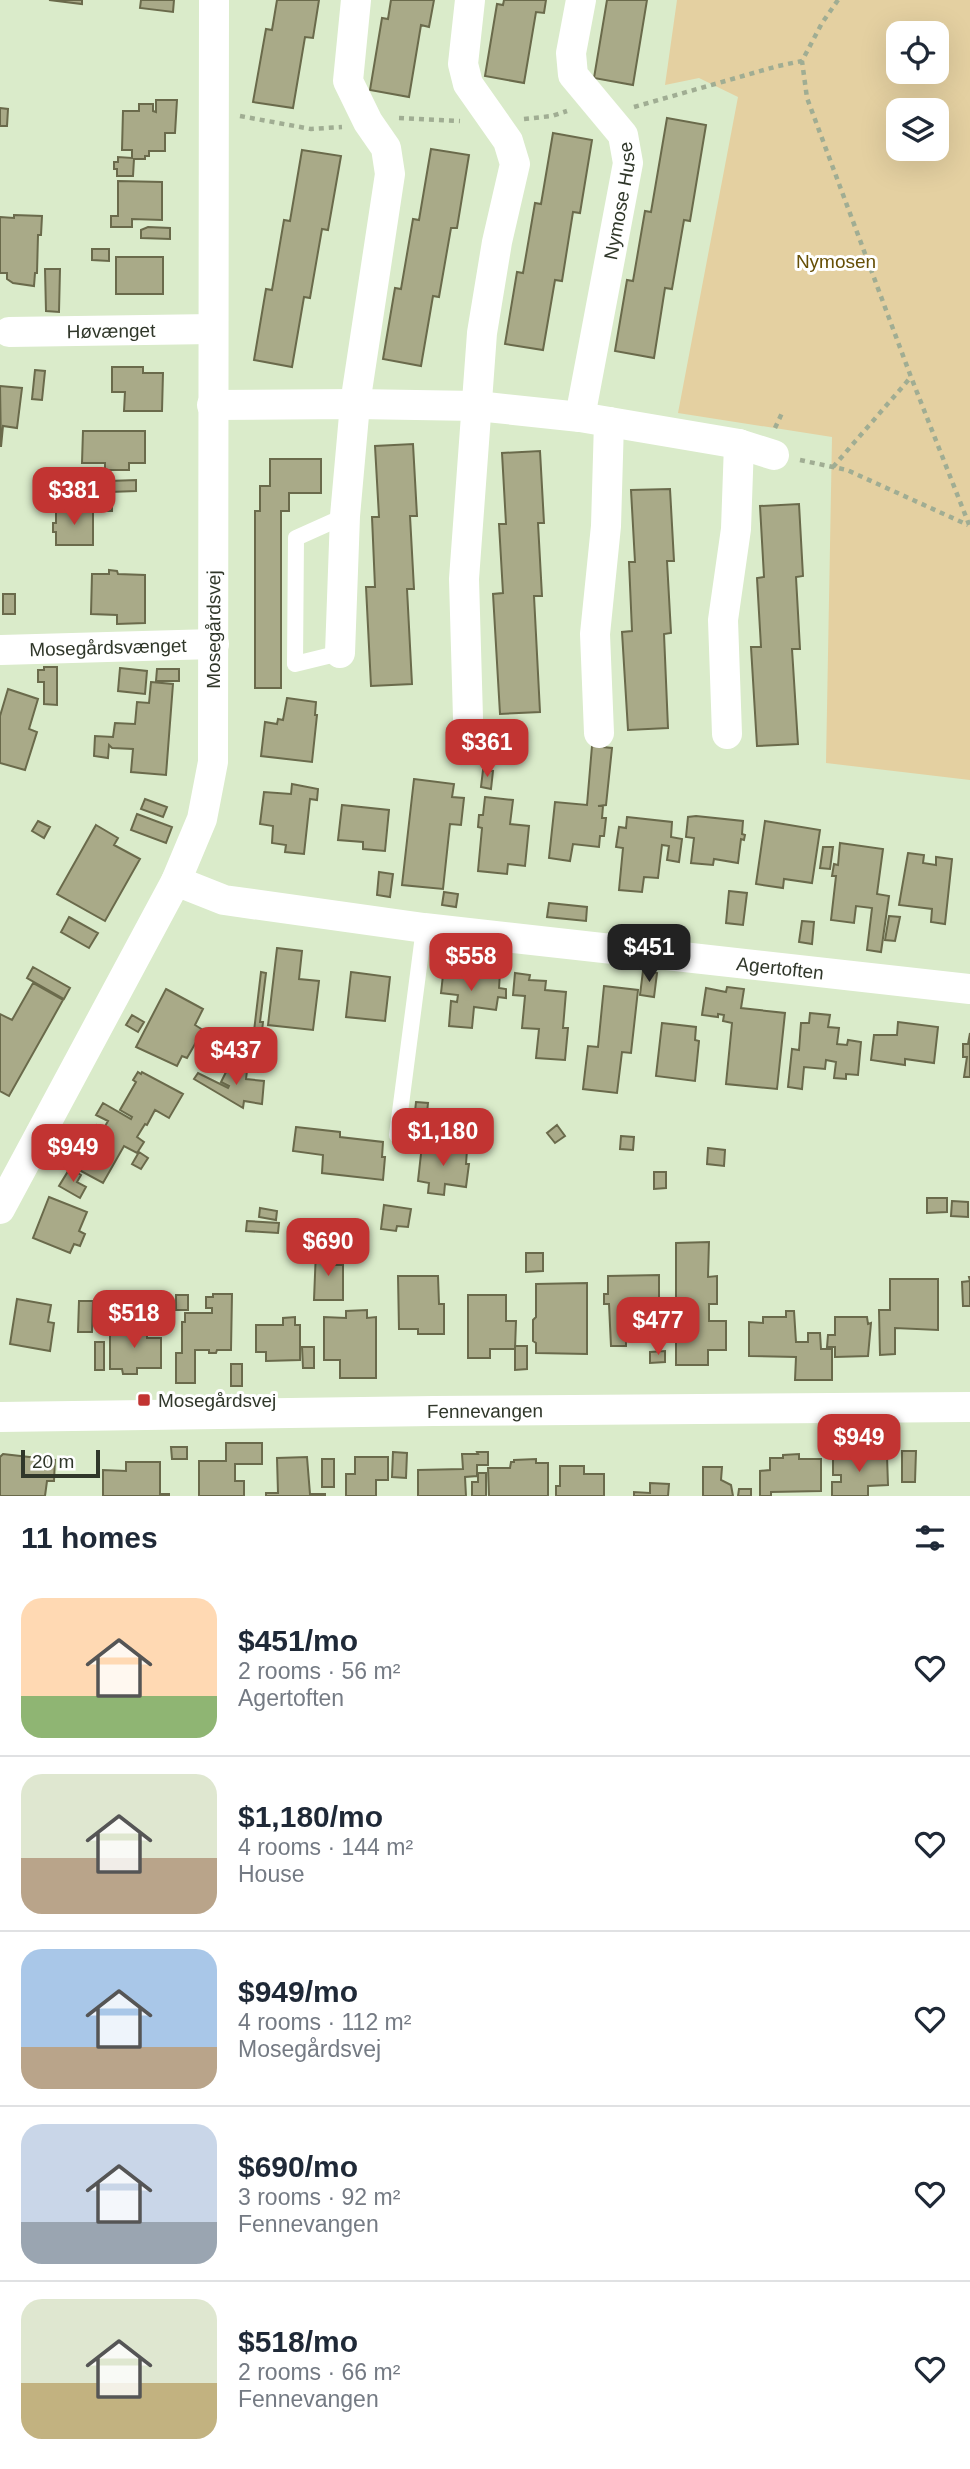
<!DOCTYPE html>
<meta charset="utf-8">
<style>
body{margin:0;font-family:Helvetica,sans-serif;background:#f6f6f7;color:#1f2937;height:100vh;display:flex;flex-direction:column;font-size:26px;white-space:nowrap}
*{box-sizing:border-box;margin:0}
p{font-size:23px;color:#747a83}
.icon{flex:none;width:38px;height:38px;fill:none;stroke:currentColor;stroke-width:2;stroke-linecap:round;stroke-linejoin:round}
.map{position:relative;height:1496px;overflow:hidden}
.details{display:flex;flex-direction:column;background:#fff;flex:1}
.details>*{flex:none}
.controls{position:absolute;left:886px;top:21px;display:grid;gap:14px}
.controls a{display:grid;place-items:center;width:63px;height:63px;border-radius:14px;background:#fff;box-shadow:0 7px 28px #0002;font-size:35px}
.scale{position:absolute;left:21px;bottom:18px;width:79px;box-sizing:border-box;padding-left:7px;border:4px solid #30372a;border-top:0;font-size:19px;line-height:24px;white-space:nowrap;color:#30372a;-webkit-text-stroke:5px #fff;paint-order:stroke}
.price{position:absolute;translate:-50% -60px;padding:0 16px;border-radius:14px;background:#c23432;color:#fff;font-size:23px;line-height:46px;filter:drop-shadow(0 2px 4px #0008)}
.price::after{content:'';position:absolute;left:50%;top:42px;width:21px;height:16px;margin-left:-10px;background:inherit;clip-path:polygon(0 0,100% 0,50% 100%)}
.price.active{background:#222;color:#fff}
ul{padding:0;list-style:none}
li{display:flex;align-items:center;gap:21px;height:175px;padding:0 21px}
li+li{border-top:2px solid #e0e1e3}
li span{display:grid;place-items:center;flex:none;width:196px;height:140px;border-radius:21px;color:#555}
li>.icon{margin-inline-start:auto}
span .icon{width:84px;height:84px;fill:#fffc;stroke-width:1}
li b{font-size:30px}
h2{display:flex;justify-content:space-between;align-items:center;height:84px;padding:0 21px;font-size:30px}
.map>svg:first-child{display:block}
</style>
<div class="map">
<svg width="970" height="1496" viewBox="0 0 970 1496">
<rect width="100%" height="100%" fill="#daebca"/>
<path fill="#e4d0a1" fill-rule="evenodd" d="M677,0H970V780L826,763L832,437L678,413L738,97L699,78L665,85ZM898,33H936V72H898ZM936,110V149H898V110Z"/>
<path fill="#a9aa88" stroke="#6a6a4b" stroke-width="2" d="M49,0H82V4Z
M141,0H174L173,12L140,8Z
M277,0H319L313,38L305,37L293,108L253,102L266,29L272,30Z
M391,0H434L429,27L421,25L409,97L370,90L382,18L388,19Z
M504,0H546L544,13L536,12L524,83L485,76L497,4L503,5Z
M607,0H647L633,85L594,78Z
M156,100H177L175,133H165V151H149V156H145V159H134L133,176H117V169H114V162H118V157L132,158V150H122L123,111H139V104H153V111L156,112Z
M0,108L8,109L7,126H0Z
M667,118L706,125L690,221L684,220L672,289L665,288L654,358L615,351L627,280L633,281L645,211L651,212Z
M553,133L592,140L580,213L573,212L562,281L555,280L543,350L505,344L517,272L523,273L535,203L541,204Z
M431,149L469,155L457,228H451L439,297L433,296L421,366L383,359L395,288L401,289L413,219L419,220Z
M302,150L341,156L328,230L322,229L310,298L304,297L292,367L254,360L266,289L272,290L284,220L290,221Z
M118,181L162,182V220L132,219V227H111V216H118Z
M14,215L42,216L41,235H38L37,273H35L34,286L13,283L7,279V273H0V217L14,218Z
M148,227L170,228V239L141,238V230Z
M92,249H109V261L92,260Z
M116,257H163V294H116Z
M45,269H60L59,312L46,311Z
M112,367H143V373H163L162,411H124L125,392H112Z
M35,370L45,371L42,400L32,399Z
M0,386L22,388L17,428L3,426L1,447Z
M83,431H145V463H129V470H105V463H82Z
M413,444L417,516H410L414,589H407L412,684L371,686L366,587H375L372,517H379L375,446Z
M540,451L544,523H538L542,596H534L540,712L500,714L493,594L503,593L499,524H506L502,453Z
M270,459H321V493H289V511H281V688H255V511H260V486H270Z
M136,480V491L110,492L109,481Z
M670,489L674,561H667L671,633L664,634L668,728L628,730L622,632L632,631L629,562H635L631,490Z
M92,496H112V511H93Z
M799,504L803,576L796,577L800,649H792L798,744L757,746L751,647H761L757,578L764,577L760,506Z
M56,508H93V545H56V532H53V523H56Z
M109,570L117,571L118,574L145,575V623L117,624V615L91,614L92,574H109Z
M3,594H15V614H3Z
M44,667H57V705L44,704V682H38V670H44Z
M120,668L147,671L145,694L118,691Z
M157,669H179V681H156Z
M151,682L173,684L166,775L131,772L133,749L112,748L109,745L108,758L94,756L95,736L113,737L115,723L135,724L137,702L149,703Z
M8,689L38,699L29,729L37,732L25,770L0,763V716Z
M287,698L316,702L315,715H317L312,762L261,756L265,722L277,724L278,719L283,720Z
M592,746L612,748L606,805L598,806H603L602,818H606L604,836H600L599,847L573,844L570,861L549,858L555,802L587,805Z
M483,770L493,771L491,789L481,787Z
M414,779L454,784L452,797L464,798L461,825L450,824L443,889L402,885Z
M292,784L318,789L317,800L310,799L304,854L285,852L286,845L272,843L273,826L260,824L264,792L291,794Z
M485,797L513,800L510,824L529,826L525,866L508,864L507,874L478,871L482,828L478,827L479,815H483Z
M145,799L167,807L163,817L141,809Z
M342,805L389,810L385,851L363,849V842L338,840Z
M137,814L172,827L166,843L131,830Z
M696,816L743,821L742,834L745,835L744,840L741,839L738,863L714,859L713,865L691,863L694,838L686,837L688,817Z
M627,817L672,822L671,837L682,839L679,862L667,860L669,846L662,845L658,878L644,877L642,892L619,890L623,848L616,847L619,827L626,828Z
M38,821L50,827L44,838L32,831Z
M765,821L820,830L812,883L784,879L783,888L756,884Z
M96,825L118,838L114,845L140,859L105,921L57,894Z
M840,843L883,849L877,894L889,896L881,952L867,950L872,908L856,906L854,923L831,920L836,876H832L834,864L838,865Z
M823,847H833L830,869L820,868Z
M908,853L924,855L923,863L936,865V857L952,859L945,924L931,922L932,909L899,905Z
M379,872L393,874L390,897L377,895Z
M729,891L747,893L743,925L726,923Z
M444,892L458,894L456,907L442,905Z
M549,903L587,907L586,921L547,917Z
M889,916L900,917L895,941L885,940Z
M69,917L98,933L89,948L61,932Z
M802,921L814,922L812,944L799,942Z
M277,948L302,951L299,979L319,981L313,1030L268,1025Z
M444,966L500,973L499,988L506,989V998L498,997L496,1010L474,1007L472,1028L449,1026L451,1001L457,1002L458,995L441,993Z
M33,967L70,988L64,999L27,978Z
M643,971L657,973L654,997L640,995Z
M261,972L266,973L260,1022H263L260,1049L252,1048Z
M351,972L390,977L385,1021L346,1017Z
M515,973L530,975L529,980L546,981L545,990L566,992L563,1028H568L565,1060L536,1058L539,1029L522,1028L525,996L513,995Z
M33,983L63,1000L9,1096L0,1091V1014L12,1020Z
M604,986L638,990L631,1053L622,1052L617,1093L583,1089L588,1046L598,1047Z
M727,987L744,989L741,1008L785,1013L777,1089L726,1084L732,1023L723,1021L724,1015L718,1014V1017L702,1015L706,988L726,992Z
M166,989L203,1009L195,1025L203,1030L187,1058L182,1056L177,1066L136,1047Z
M810,1013L830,1015L828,1027L839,1028L837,1044L847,1045L848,1040L861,1042L858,1075L846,1074V1079L834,1078L836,1062L826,1060L825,1069L804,1067L802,1089L788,1087L792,1049L799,1050L801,1023H809Z
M132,1015L144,1022L138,1032L126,1025Z
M898,1022L938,1027L934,1063L905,1059V1065L871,1060L874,1035H897Z
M662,1023L696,1027L695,1040L699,1041L695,1081L656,1076Z
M970,1033V1077H964L967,1057H963V1044H968Z
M229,1066L247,1071L246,1079L264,1081L262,1104L244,1101L243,1108L194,1079L198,1073L228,1088L229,1086L221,1082Z
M138,1072L141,1074L142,1072L183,1094L169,1118L155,1110L147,1125L145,1124L137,1137L144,1142L137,1153L124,1146L103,1183L68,1164L88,1127L94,1130L97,1125L104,1128L108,1121L96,1115L103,1103L131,1119L132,1117L120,1110L136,1082L133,1080Z
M416,1102L428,1103L426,1123L414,1121Z
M557,1125L565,1136L555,1143L547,1133Z
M296,1127L340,1132V1137L383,1142L382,1157H385L383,1180L322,1173L323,1155L293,1151Z
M621,1136L634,1137L633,1150L620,1149Z
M443,1142L451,1143L450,1148L467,1150L466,1164H469L466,1187L445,1184L444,1195L428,1193L429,1183L418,1181L422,1145L442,1147Z
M708,1148L725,1150L724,1166L707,1164Z
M139,1152L148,1158L141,1169L132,1164Z
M70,1168L81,1175L77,1182L86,1187L80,1198L59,1186Z
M654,1172H666V1188L654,1189Z
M49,1197L87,1212L79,1231L85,1234L80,1246L74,1244L70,1253L33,1238Z
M927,1198H947V1212L927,1213Z
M952,1201L968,1202V1217L951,1216Z
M384,1205L411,1209L408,1227L397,1226L396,1231L381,1229Z
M260,1208L277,1211L276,1220L259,1217Z
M247,1221L279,1223L278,1233L246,1231Z
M709,1242L708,1277L717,1276V1304H709V1321H726V1350H708V1365H676V1243Z
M316,1250H332V1265H343V1300H314Z
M526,1253H543V1271L526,1272Z
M659,1275V1301H643L644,1334L626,1335V1346H611L609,1304H604V1294H608V1276Z
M398,1276H438L439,1304H444V1334H418V1329H399Z
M969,1277H970V1306H963L962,1282L970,1281Z
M890,1279H938V1330L895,1328V1354L880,1355L879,1310H890Z
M587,1283V1354L536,1353V1343L533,1341V1320L536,1317V1284Z
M213,1294H232L231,1350H217L216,1353H209V1350H195V1383H176V1353H182V1322H185V1313H212V1308H206V1297H213Z
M176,1295H188V1310H176Z
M468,1295H506V1321H516L515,1349H490V1358H468Z
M17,1299L51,1305L48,1322L54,1323L50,1351L10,1344Z
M79,1301H93L92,1332H78Z
M367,1310V1318L376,1317V1378H340V1360H324V1317L346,1318V1311Z
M786,1311H794L796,1342H808V1333H820L821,1349H832V1380H795L796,1357L749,1356V1322L763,1323V1317H786Z
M295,1317V1325H300V1360L266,1361V1352H256V1325H283V1318Z
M835,1317H867L868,1324L871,1323L868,1356L835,1357V1347H827L828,1335H835Z
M110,1328H147V1338H161V1368H137V1374H123L122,1369H110Z
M95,1342H104V1370H95Z
M515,1346H527V1369L515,1370Z
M302,1347H314V1368H303Z
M665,1351V1362L650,1363V1352Z
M231,1364H242V1386H231Z
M226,1443H262V1464H235V1481H244V1496H199V1461H226Z
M171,1447H187V1459H172Z
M902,1451H916L915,1482H902Z
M393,1452L407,1453L406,1478L392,1477Z
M477,1452H488V1465H477V1476L465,1477L466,1496H418V1470L463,1469L462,1454H478Z
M3,1454L55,1460L54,1481H47L45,1496H0V1457Z
M799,1454V1459H821V1491L771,1492V1496H760V1471L770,1470V1458H783V1455Z
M833,1454H844V1457L887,1456L888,1485L868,1486V1496H832V1482H841V1475H833Z
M307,1457L310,1494H325V1496H266V1493H278L277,1458Z
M355,1457H388V1480H376V1496H346V1474H355Z
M322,1459H334V1487H322Z
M536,1459V1463H548V1496H489L488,1468H510L511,1462H514V1460Z
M126,1462H160V1494H169V1496H103V1470L126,1471Z
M560,1466H584V1474H604V1496H556V1486H560Z
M703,1467H722L721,1480L731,1485L733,1496H703Z
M478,1473H486V1496H472V1482H478Z
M650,1483L669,1484L668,1496H634V1492L650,1493Z
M739,1489H751V1496H738Z"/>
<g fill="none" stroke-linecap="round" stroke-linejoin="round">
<path stroke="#a0ad93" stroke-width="4.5" stroke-dasharray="5 5" stroke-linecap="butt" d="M838,0L822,23L802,61L807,98L911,377L970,527
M634,107L778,66L802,61
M240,116L311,129L342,127
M399,118L460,121
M524,119L552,116L567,111
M775,428L782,413
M800,460L847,470L968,525
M833,467L911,377"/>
<path stroke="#fff" stroke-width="16" d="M340,653L295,664L296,538L345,516
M397,1135L424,928"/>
<g stroke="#fff" stroke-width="30">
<path id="s1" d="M9,332L213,329"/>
<path d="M212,405L355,404L477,406L580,417L739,444L774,455"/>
<path id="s2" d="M580,417L628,163L623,135L573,75L571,53L581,0"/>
<path id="s3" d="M1,650L214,644"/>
<path d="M340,653L345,516L355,404L390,174L386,148L368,122L348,81L356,0"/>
<path d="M468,718L464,579L482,333L497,242L515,164L508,141L468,84L463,64L470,0"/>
<path d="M599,733L595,634L606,526L609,422"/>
<path d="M727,734L723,620L736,529L739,444"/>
<path id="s4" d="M176,881L224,900L424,928L970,989"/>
<path id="s5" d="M0,1209L176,881L202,819L213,762L214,0"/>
<path id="s6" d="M0,1417L434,1411L970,1407"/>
</g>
</g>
<rect fill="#c23432" stroke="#fff" stroke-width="2.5" x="137" y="1393" width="14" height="14" rx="3.5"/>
<g text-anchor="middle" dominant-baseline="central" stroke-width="6" stroke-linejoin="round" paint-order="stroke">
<g font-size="19" fill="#30372a" stroke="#fff">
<text stroke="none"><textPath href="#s2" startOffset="220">Nymose Huse</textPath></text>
<text stroke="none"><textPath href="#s1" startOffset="102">Høvænget</textPath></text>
<text stroke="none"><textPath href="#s5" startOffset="630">Mosegårdsvej</textPath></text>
<text stroke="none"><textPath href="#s3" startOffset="107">Mosegårdsvænget</textPath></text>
<text stroke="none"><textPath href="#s4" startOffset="612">Agertoften</textPath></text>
<text stroke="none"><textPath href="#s6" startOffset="485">Fennevangen</textPath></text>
</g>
<g font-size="19" fill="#664f06" stroke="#fff">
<text x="836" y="261">Nymosen</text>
</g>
<g font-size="19" fill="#30372a" stroke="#fff" text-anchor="start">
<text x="158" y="1400">Mosegårdsvej</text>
</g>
</g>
</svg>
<div class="controls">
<a><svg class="icon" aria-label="locate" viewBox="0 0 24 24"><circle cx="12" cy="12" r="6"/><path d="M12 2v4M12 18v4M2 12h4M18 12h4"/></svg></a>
<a><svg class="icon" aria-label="layers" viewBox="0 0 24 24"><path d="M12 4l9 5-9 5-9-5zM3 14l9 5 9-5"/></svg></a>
</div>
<div class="scale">20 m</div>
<b class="price" style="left:74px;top:527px">$381</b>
<b class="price" style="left:487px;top:779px">$361</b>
<b class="price active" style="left:649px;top:984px">$451</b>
<b class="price" style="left:471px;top:993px">$558</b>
<b class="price" style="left:236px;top:1087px">$437</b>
<b class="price" style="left:443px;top:1168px">$1,180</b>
<b class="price" style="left:73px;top:1184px">$949</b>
<b class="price" style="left:328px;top:1278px">$690</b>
<b class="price" style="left:134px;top:1350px">$518</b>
<b class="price" style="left:658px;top:1357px">$477</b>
<b class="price" style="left:859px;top:1474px">$949</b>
</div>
<section class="details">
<h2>11 homes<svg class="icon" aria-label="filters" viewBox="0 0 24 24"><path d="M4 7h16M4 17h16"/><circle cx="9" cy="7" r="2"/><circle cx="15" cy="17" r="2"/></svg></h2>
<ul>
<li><span style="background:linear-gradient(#ffd9b3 70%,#8fb573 0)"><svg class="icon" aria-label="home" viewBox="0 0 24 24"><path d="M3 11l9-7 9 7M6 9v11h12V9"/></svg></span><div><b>$451/mo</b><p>2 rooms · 56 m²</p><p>Agertoften</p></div><svg class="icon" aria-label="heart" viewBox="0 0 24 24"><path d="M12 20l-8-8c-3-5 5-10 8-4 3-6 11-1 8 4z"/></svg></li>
<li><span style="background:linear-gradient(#dfe7d0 60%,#b9a48a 0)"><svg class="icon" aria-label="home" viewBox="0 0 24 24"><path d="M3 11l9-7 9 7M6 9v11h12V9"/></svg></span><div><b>$1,180/mo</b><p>4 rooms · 144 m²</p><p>House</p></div><svg class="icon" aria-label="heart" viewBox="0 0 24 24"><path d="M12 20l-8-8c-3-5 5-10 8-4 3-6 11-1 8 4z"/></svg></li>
<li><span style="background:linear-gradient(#a9c7e8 70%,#b9a48a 0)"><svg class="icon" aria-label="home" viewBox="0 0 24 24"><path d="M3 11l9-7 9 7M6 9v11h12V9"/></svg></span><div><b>$949/mo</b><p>4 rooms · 112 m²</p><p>Mosegårdsvej</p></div><svg class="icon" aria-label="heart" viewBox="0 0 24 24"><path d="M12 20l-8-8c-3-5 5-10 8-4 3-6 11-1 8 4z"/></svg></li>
<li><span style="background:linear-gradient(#c9d6e8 70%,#9aa5b1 0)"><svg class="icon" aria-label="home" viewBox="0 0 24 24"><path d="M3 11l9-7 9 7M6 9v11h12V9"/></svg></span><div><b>$690/mo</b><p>3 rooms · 92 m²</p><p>Fennevangen</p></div><svg class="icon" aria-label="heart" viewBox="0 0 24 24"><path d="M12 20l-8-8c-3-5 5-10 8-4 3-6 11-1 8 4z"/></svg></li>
<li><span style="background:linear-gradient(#dfe7d0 60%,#c2b280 0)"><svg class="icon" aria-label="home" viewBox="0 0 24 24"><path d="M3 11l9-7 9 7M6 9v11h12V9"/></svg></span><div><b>$518/mo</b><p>2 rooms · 66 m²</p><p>Fennevangen</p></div><svg class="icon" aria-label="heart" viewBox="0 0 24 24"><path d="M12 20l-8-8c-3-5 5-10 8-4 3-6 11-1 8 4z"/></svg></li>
</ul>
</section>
